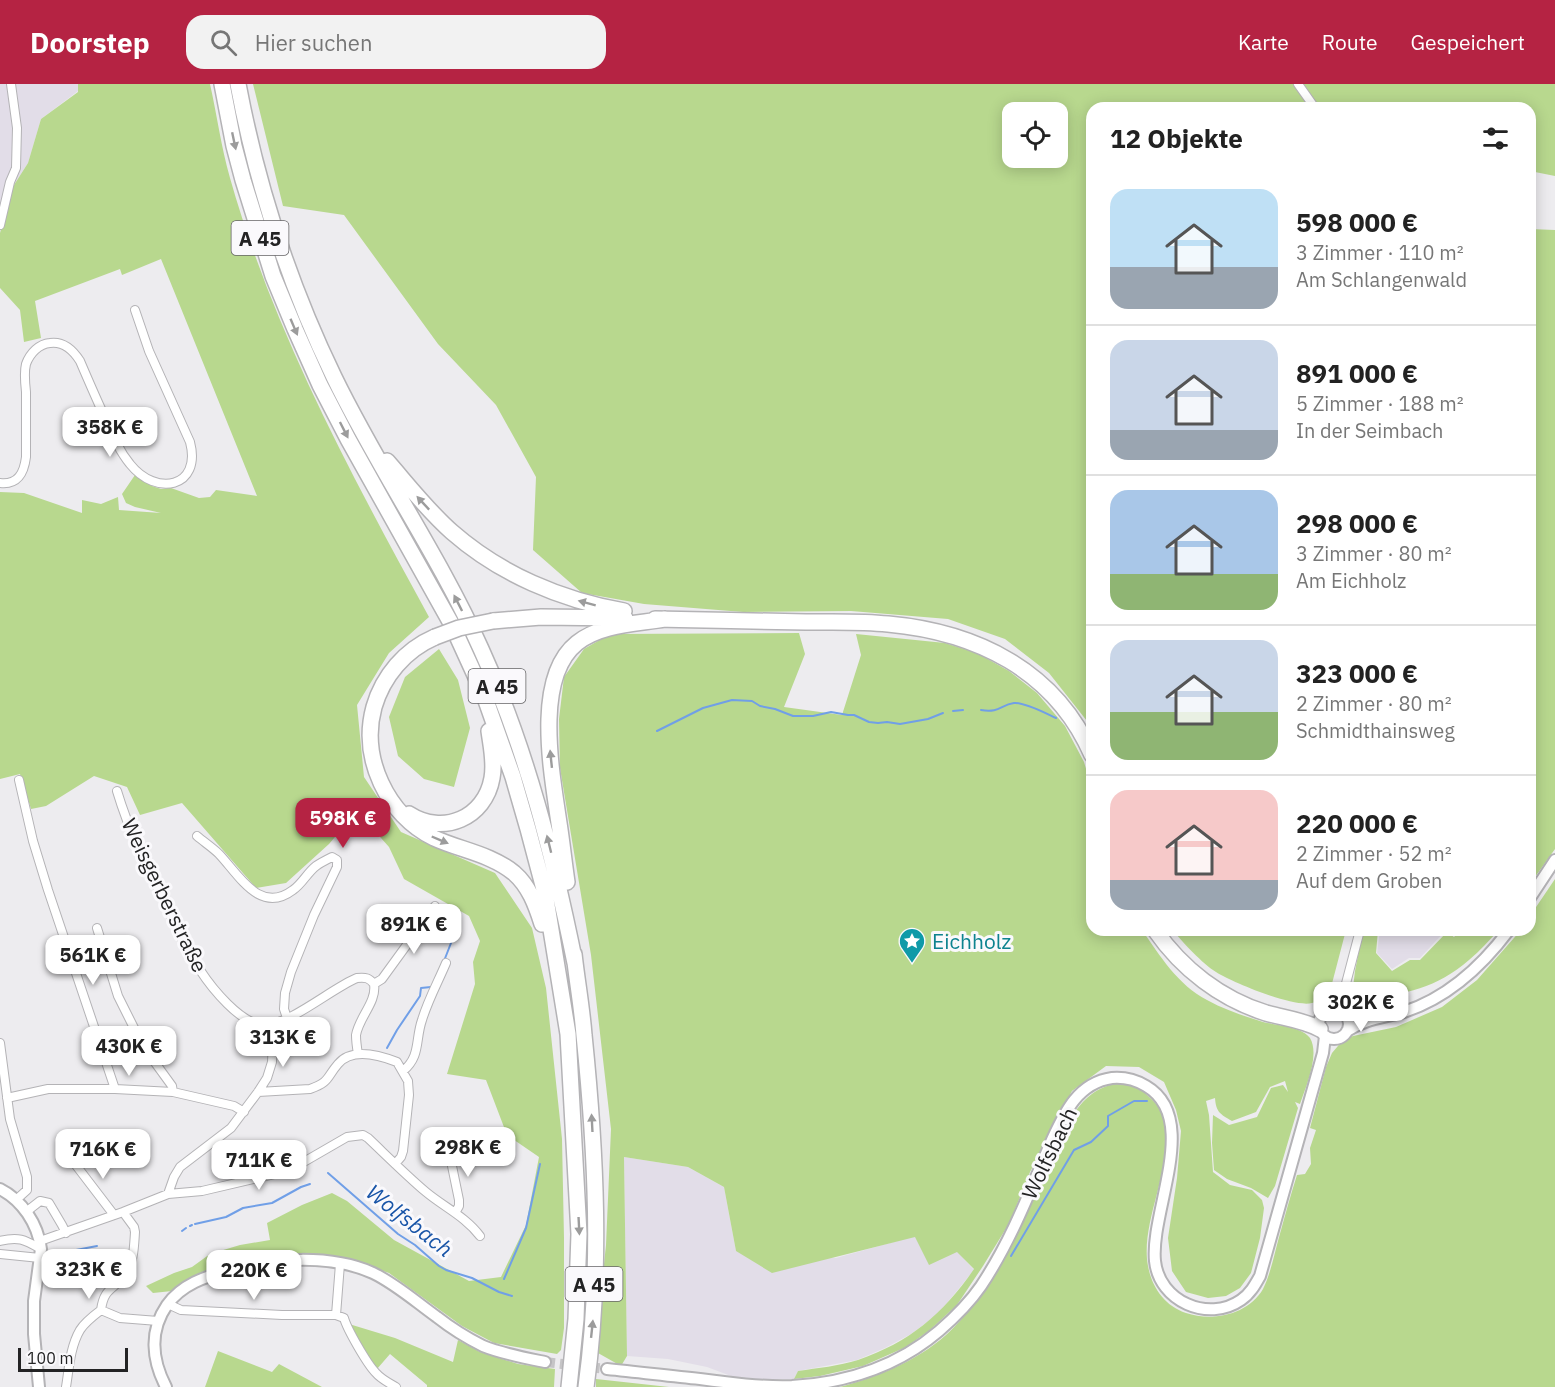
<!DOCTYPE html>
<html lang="de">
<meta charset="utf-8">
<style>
body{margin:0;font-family:"IBM Plex Sans",sans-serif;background:#f2f2f2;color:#222;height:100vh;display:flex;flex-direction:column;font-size:22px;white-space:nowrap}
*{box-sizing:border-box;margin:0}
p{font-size:20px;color:#767676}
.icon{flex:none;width:33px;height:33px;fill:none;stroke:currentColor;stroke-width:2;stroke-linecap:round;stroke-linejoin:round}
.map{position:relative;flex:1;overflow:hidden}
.drawer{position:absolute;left:1086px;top:18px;width:450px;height:834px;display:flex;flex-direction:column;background:#fff;border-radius:18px;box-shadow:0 3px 15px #0003}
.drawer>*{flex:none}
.buttons{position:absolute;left:1002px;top:18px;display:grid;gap:12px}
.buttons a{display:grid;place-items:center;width:66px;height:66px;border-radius:12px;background:#fff;box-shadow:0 3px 15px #0003;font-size:30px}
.scale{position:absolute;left:18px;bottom:15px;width:110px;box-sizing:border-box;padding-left:6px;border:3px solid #232324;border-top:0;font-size:16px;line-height:21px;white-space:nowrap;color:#232324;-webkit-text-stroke:4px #faf9fc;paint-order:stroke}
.price{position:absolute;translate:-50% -51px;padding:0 14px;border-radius:12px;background:#fff;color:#222;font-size:20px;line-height:39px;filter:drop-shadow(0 2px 3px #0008)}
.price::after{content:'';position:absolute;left:50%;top:36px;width:18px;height:14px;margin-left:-9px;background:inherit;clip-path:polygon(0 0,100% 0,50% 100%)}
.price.current{background:#b52343;color:#fff}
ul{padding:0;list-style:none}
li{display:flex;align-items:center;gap:18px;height:150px;padding:0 24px}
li+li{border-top:2px solid #e0e0e0}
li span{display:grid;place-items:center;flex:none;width:168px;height:120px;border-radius:18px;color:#555}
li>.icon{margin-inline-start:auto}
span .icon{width:72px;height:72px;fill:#fffc;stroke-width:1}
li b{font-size:26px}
h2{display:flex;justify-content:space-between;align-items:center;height:72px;padding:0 24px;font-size:26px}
header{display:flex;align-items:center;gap:36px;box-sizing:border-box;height:84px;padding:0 30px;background:#b52343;color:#fff}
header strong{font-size:28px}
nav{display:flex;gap:33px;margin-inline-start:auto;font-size:21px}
.search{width:420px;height:54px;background:#f2f2f2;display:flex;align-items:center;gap:15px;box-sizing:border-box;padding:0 21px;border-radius:18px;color:#767676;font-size:22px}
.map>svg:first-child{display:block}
</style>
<header>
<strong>Doorstep</strong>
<div class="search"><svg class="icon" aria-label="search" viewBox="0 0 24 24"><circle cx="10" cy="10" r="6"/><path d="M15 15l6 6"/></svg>Hier suchen</div>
<nav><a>Karte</a><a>Route</a><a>Gespeichert</a></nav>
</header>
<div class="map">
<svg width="1555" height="1303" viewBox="0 0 1555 1303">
<rect width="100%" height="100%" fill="#edecef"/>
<path fill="#e2dde8" d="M0,0H78V7L41,35L28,79L14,101L0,149Z
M1380,846H1446L1420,874H1409L1392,885L1377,869Z
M624,1073L688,1083L724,1103L736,1167L836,1174L915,1152L957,1167L974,1186L938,1230L911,1250L885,1264L857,1276L798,1287L794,1295H739L707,1283L668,1275L627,1272Z"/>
<path fill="#b8d88e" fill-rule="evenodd" d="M78,0H210C217,31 221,63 230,94C274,249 352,392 429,533L389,569L357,621L364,693L401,748L495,789L532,844L546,904L562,1055L564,1154V1244L561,1266L557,1270L494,1259L462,1242L389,1189L340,1173L315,1172L194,1193L182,1199L172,1207L153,1209L146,1202L174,1189L192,1183L210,1170L240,1161L270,1156L267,1139L302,1121L332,1109L347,1117L394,1156L469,1197L501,1193L526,1141L539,1073L507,1051L486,996L447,990L475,900L473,878L480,857L469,832L404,795L389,763L357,727L329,760L286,799L256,804L182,719L140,731L127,703L94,692L46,722L31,725L20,690L0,695V408L24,409L82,429V416L101,420L118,413L119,426L161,429L135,423L126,419L122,410L135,391L152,402L161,405L171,404L199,414L210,413L216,406L257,412L161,175L122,191L120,185L35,217L41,254L24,258L20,226L0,204V149L14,101L28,79L41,35L78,8Z
M253,0H1555V92L1530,87V24H1092V646L1087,637L1049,589L1005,555L948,535L851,527L743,528L644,520L582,509L533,466L536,393L496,321L438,260L344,131L283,122ZM1012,28H1058V74H1012Z
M1530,145L1555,146V765L1530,800Z
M799,549L805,570L784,623L842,631L861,571L856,550L945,559L977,569L1009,587L1037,609L1065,642L1084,678L1092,705V846H1142C1160,872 1178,901 1207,916C1225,926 1244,932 1263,938C1275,941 1303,943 1310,954C1320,971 1306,1002 1300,1020L1295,1018L1298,1024L1275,1102L1268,1114L1251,1104L1227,1095L1214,1086L1212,1059L1213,1031L1229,1041L1257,1033L1271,1004L1283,1001L1288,1008L1285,997L1270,1003L1256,1028L1232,1037C1220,1030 1216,1028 1215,1014L1206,1017L1209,1031L1213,1088L1230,1101L1252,1106L1262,1116L1264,1124L1260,1154L1251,1189L1240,1204L1226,1212L1208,1214L1186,1208L1172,1187L1168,1154L1177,1094L1181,1047L1176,1026L1164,998L1139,983L1106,982L1072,1007L1030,1088L1010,1138L983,1182L957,1221L930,1246L906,1263L888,1271L863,1282L820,1292L794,1295L798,1287C818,1284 839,1282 858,1276C910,1258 943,1230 974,1185L957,1168L929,1181L915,1153L772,1189L736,1167L724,1103L688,1083L624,1073L627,1272L621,1282L598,1269L599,1227L606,1161L611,1045L591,871L560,684L559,635L564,593L584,565L610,550Z
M439,565L458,596L470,644L454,703L424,695L398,672L389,633L405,593Z
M1555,795V1303H840C879,1292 915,1278 946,1251C962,1237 974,1219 986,1201C1018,1152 1041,1096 1066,1042C1076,1025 1087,1009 1107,1002C1120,997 1135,999 1145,1009C1151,1015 1159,1021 1162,1029C1180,1073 1139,1135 1148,1182C1152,1204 1165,1222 1186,1229C1212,1238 1248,1231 1263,1205C1270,1191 1274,1172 1278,1157C1284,1135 1290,1113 1297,1091L1305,1090L1311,1080L1310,1064L1316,1046L1310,1044L1326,983L1332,969L1343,956L1353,952L1396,943L1442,923L1477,896L1521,846H1530V832Z
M1173,846H1346L1329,911C1323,913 1317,918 1312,919C1293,924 1232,898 1216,888C1203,880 1182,858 1173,846Z
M1363,846H1378L1376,869L1392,887L1410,876H1420L1447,848L1454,853L1461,846H1499C1489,856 1480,867 1469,876C1437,904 1405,910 1364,916L1353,904L1355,887Z
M349,1240L395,1254L453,1278L458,1256L480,1268L518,1280L555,1285L554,1303H427V1301L390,1270L377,1285L368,1273Z
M218,1267L272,1288L279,1280L322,1303H205Z
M596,1295L669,1303H596Z"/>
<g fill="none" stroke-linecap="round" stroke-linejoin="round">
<path stroke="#709fe7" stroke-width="2" d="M981,626C1000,629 1000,621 1014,619C1025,618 1045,629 1056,634
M953,627L963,626
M657,647L703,624L732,616L752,617L760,622L775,625L793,632H813L831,628L848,631H854L869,638L878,639L887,638L900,640L928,635L943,629
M444,877L451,859L458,837
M387,964L397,946L420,912L421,904L431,903
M328,1089L398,1150L415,1161L439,1182L446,1186L472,1194L499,1208L512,1212
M195,1140L226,1133L243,1124L272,1119L301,1103L310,1100
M190,1142L192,1141
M182,1147L186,1144
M76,1166L97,1162
M1011,1172L1074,1066L1091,1058L1108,1042V1032L1134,1017H1147
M504,1195L526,1144L540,1080"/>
<path stroke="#c5c4c6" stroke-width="10" stroke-dasharray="10 5" stroke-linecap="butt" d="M545,1278L607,1285"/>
<g stroke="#b4b3b6" stroke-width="10">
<path id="minor" d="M1298,0L1315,24
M0,141L10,98L16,84L17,44L11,0
M0,399C18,401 24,389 26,373C26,351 26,329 26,308C25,299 24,288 26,280C30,269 39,260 50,259C64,257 73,266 80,277C89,298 98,319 108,340C114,354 120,368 130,380C156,413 202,404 190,358L149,267L135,226
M19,696L33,757L48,806L115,1005
M117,707C129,747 147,784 166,821C176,843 186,866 200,886C211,903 241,941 264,941C290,941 332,904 357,894C366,893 369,894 374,900
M197,752C204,758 213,764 219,770C239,791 260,831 293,806C302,800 307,789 316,782C320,779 326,776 332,773L337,776V783L314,831L291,888L285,909L284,925L287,934
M97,844L118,912L143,962L172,1002L173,1008
M374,900L382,895L435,822
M1339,926L1360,846
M0,959L10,1035L27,1093V1106L17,1115
M358,970C357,964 356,957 356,951C359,933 377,918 374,900
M403,987C421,972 415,956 422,936C428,916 438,898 446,879
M258,1008L310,1005C330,998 326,994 338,980C352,963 379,971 397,978L408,997L409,1011L403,1067L401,1073L395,1080
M7,1014L48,1005H115L173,1008L234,1022L244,1028
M450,1051L452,1082L459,1116V1122L455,1129
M72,1076L114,1131
M168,1110L174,1093L180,1083L231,1044L258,1008L267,994L272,978L273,957L272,951
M26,1128L40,1117L49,1119L62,1141L66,1149
M0,1157C19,1152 25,1156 41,1165
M40,1157L123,1128L168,1110L202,1107L279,1089L302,1079L347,1053L363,1051L368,1054C387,1072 406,1091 426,1108C444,1123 466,1133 480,1152
M0,1170L40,1174
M340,1180L336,1231L344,1234C347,1245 367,1280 376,1289C381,1295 389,1299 396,1303
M168,1220L181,1226L282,1231H336
M101,1226L120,1234L158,1237
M66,1303C69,1285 70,1263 80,1246C85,1238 93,1232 101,1226C104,1203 114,1206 125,1191C134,1178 134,1163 135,1148L134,1143L123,1128"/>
</g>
<g stroke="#b4b3b6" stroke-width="14">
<path id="secondary" d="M1530,814L1555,776
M1319 940a15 15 0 1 1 30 0a15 15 0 1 1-30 0Z
M1347,947C1365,935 1383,934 1404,928C1447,914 1482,882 1509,846
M0,1105C22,1116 38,1140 41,1165L34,1217V1250L39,1303
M607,1285C638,1288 669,1292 700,1295C730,1299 761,1303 792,1302C846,1299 898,1282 939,1247C954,1234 970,1218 981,1202C1011,1157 1030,1107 1051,1058C1064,1030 1077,999 1112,994C1124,993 1136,996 1146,1002C1201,1034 1150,1127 1155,1177C1159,1217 1208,1239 1241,1216C1250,1210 1255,1201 1260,1192L1323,969L1325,952
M166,1303C152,1276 149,1247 167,1221C182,1200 205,1193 229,1186C272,1174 331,1170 373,1189C396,1200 416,1218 437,1233C451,1244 467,1254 483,1262C503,1270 525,1274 545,1278"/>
</g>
<g stroke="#b4b3b6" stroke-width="18">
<path id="motorway" d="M222,0L234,62L243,96L273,192L295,245L320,301L348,355L452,541L484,611L513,693L528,745L545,809L568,950L579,1150L576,1235L569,1303
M238,0C257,101 289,200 334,293C379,386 439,471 481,565C527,666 553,771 575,879
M387,377C408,401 428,427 452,448C500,490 561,516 624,527
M655,535C705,536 756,537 806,538C833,538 861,537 888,540C976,548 1055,586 1092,671
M493,537L541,533L625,534
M435,553C405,566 383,592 374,623C360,674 387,731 434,754C460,766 491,770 514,789C529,802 536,821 542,840
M409,730C443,752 485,734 492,694C495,678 491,662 489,647
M567,798C564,778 562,758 559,739C552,690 533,594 577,559C601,540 637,540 665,535
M1155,846C1182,885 1221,915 1266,929C1284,934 1303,936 1320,945
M574,870C577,897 582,924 584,951C596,1068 602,1187 586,1303"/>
</g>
<use href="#minor" stroke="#fff" stroke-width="8"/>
<use href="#secondary" stroke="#fff" stroke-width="10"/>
<use href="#motorway" stroke="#fff" stroke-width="15"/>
<g stroke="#b4b3b6" stroke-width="18" stroke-linecap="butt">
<path id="motorway-bridge" d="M435,553L459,544L493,537"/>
</g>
<use href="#motorway-bridge" stroke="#fff" stroke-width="15"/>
</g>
<defs><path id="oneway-solid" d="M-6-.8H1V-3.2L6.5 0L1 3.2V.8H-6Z" transform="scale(1.5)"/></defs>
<g fill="#9c9c9c">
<use href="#oneway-solid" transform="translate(234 57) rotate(78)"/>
<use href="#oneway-solid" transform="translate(294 243) rotate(67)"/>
<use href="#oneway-solid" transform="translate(344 346) rotate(63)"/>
<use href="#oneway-solid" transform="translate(423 419) rotate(-133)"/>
<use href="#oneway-solid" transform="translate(458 519) rotate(-117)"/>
<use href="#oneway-solid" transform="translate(587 519) rotate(-165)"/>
<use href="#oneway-solid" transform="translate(551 675) rotate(-96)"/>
<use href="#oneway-solid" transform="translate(440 756) rotate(23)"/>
<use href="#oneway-solid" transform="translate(549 760) rotate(-104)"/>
<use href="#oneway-solid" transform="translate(592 1039) rotate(-93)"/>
<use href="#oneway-solid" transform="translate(579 1142) rotate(87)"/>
<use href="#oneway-solid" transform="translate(592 1245) rotate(-84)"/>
</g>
<defs>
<g id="sight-pin" transform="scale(1.35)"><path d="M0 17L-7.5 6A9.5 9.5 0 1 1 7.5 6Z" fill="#0f9aa8" stroke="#faf9fc"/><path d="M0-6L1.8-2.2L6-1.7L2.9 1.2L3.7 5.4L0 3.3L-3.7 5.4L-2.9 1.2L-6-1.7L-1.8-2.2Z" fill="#fff"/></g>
</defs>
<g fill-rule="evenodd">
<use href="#sight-pin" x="912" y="857"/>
</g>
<g text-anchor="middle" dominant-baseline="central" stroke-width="6" stroke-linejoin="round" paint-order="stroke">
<g fill="#faf9fc" stroke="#646365" stroke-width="1.5">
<rect x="231.5" y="137" width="57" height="34" rx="4.5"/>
<rect x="468.5" y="585" width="57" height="34" rx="4.5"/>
<rect x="565.5" y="1183" width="57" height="34" rx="4.5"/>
</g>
<g font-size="20" font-weight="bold" fill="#232324">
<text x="260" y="154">A 45</text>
<text x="497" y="602">A 45</text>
<text x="594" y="1200">A 45</text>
</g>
<g font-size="21" fill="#232324" stroke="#faf9fc">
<text transform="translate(165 811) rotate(64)">Weisgerberstraße</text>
<text transform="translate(1049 1069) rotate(-64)">Wolfsbach</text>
</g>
<g font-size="21" fill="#0d838f" stroke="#faf9fc" text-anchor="start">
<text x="932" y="857">Eichholz</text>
</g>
<g font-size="22" font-style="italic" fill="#1854a7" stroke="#faf9fc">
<text transform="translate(410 1136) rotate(38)">Wolfsbach</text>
</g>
</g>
</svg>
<div class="buttons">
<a><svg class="icon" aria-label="locate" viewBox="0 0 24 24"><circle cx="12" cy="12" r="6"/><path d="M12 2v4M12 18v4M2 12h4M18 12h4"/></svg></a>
</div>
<div class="scale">100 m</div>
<b class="price" style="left:110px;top:374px">358K €</b>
<b class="price current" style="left:343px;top:765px">598K €</b>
<b class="price" style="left:414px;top:871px">891K €</b>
<b class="price" style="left:93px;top:902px">561K €</b>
<b class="price" style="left:1361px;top:949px">302K €</b>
<b class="price" style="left:283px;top:984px">313K €</b>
<b class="price" style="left:129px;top:993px">430K €</b>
<b class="price" style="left:468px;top:1094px">298K €</b>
<b class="price" style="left:103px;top:1096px">716K €</b>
<b class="price" style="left:259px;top:1107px">711K €</b>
<b class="price" style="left:89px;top:1216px">323K €</b>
<b class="price" style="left:254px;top:1217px">220K €</b>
<section class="drawer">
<h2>12 Objekte<svg class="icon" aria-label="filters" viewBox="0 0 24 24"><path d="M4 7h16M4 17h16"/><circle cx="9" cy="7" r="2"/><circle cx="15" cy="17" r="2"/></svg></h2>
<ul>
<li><span style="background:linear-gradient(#bfe0f5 65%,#9aa5b1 0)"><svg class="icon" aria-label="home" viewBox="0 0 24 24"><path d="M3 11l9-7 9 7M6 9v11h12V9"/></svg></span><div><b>598 000 €</b><p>3 Zimmer · 110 m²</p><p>Am Schlangenwald</p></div></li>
<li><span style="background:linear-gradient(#c9d6e8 75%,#9aa5b1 0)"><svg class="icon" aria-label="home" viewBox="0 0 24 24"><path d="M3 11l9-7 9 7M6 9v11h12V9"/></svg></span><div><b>891 000 €</b><p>5 Zimmer · 188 m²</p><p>In der Seimbach</p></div></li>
<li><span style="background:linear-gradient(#a9c7e8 70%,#8fb573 0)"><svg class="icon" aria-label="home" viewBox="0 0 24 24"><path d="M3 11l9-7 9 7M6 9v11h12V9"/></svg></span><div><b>298 000 €</b><p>3 Zimmer · 80 m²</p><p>Am Eichholz</p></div></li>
<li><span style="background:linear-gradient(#c9d6e8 60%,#8fb573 0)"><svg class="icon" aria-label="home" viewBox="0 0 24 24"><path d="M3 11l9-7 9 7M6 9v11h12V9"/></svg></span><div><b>323 000 €</b><p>2 Zimmer · 80 m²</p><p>Schmidthainsweg</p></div></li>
<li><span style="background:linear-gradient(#f6c9c9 75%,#9aa5b1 0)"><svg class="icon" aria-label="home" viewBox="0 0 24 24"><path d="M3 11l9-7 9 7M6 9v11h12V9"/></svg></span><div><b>220 000 €</b><p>2 Zimmer · 52 m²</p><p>Auf dem Groben</p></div></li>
</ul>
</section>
</div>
